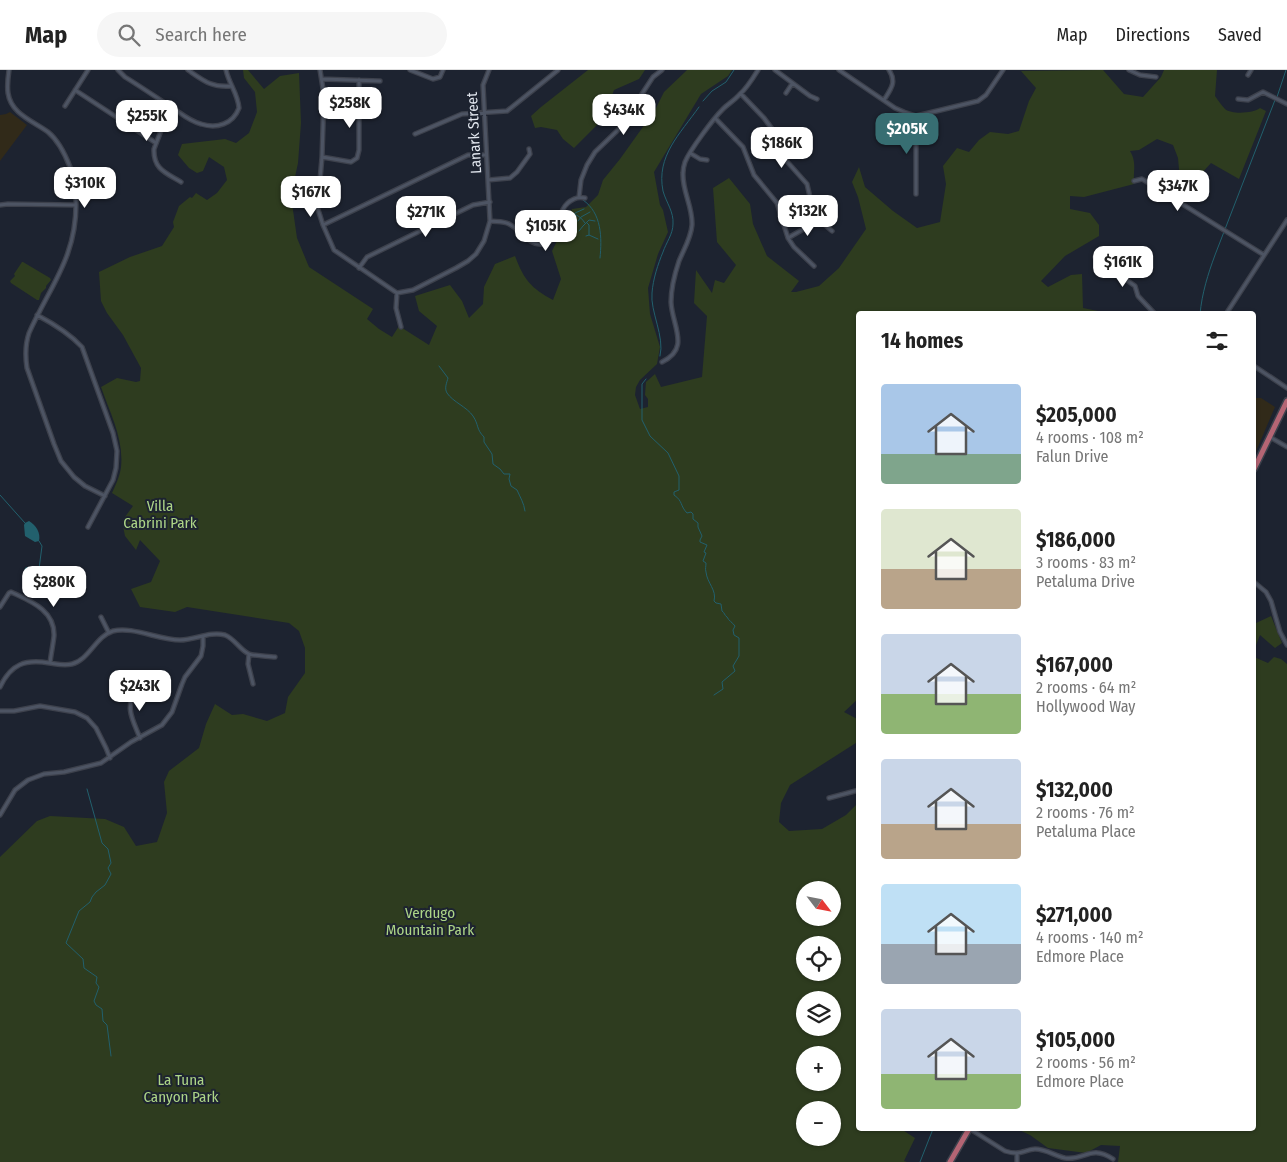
<!DOCTYPE html>
<meta charset="utf-8">
<style>
body{margin:0;font-family:"Fira Sans Condensed",sans-serif;background:#f6f6f6;color:#222;height:100vh;display:flex;flex-direction:column;font-size:19px;white-space:nowrap}
*{box-sizing:border-box;margin:0}
p{font-size:16px;color:#767676}
.icon{flex:none;width:28px;height:28px;fill:none;stroke:currentColor;stroke-width:2;stroke-linecap:round;stroke-linejoin:round}
.map{position:relative;flex:1;overflow:hidden}
.drawer{position:absolute;left:856px;top:241px;width:400px;height:820px;display:flex;flex-direction:column;background:#fff;border-radius:5px;box-shadow:0 1px 4px #0004}
.drawer>*{flex:none}
.needle{width:32px;rotate:122deg}
.buttons{position:absolute;left:796px;top:811px;display:grid;gap:10px}
.buttons a{display:grid;place-items:center;width:45px;height:45px;border-radius:50%;background:#fff;box-shadow:0 1px 4px #0004;font-size:25px}
.price{position:absolute;translate:-50% -42px;padding:0 11px;border-radius:10px;background:#fff;color:#222;font-size:16px;line-height:32px;filter:drop-shadow(0 1px 2px #0008)}
.price::after{content:'';position:absolute;left:50%;top:30px;width:15px;height:11px;margin-left:-8px;background:inherit;clip-path:polygon(0 0,100% 0,50% 100%)}
.price.on{background:#376e72;color:#fff}
ul{padding:0;list-style:none}
li{display:flex;align-items:center;gap:15px;height:125px;padding:0 25px}
li span{display:grid;place-items:center;flex:none;width:140px;height:100px;border-radius:5px;color:#555}
li>.icon{margin-inline-start:auto}
span .icon{width:60px;height:60px;fill:#fffc;stroke-width:1}
li b{font-size:21px}
h2{display:flex;justify-content:space-between;align-items:center;height:60px;padding:0 25px;font-size:21px}
header{display:flex;align-items:center;gap:30px;box-sizing:border-box;height:70px;padding:0 25px;background:#fff;border-bottom:1px solid #e0e0e0}
header strong{font-size:24px}
nav{display:flex;gap:28px;margin-inline-start:auto;font-size:18px}
.search{width:350px;height:45px;background:#f6f6f6;display:flex;align-items:center;gap:12px;box-sizing:border-box;padding:0 18px;border-radius:28px;color:#767676;font-size:19px}
.map>svg:first-child{display:block}
</style>
<header>
<strong>Map</strong>
<div class="search"><svg class="icon" aria-label="search" viewBox="0 0 24 24"><circle cx="10" cy="10" r="6"/><path d="M15 15l6 6"/></svg>Search here</div>
<nav><a>Map</a><a>Directions</a><a>Saved</a></nav>
</header>
<div class="map">
<svg width="1287" height="1092" viewBox="0 0 1287 1092">
<rect width="100%" height="100%" fill="#1d2330"/>
<path fill="#312a19" d="M10,42L27,55L0,91V45L6,44Z
M1254,328H1261L1275,337L1254,386Z"/>
<path fill="#2e3c1f" fill-rule="evenodd" d="M243,0H248L264,19L280,6L299,3L301,53L298,93L291,126L297,168L309,197L373,239L367,249L379,259L392,267L399,256L429,275L437,256L419,241L415,226L450,215L462,231L469,248L483,234L484,217L495,194L515,186C524,210 531,218 553,230L561,209L552,181L564,157L572,139L586,137L598,125L603,110L620,89L655,40L664,22L685,2L687,0H732L728,6L701,24L654,102L660,135L663,140L668,162L658,184L648,218L650,244L660,277L657,294L640,310L636,317L635,325L640,339L648,337V329L645,325L646,312L655,304L661,317L702,307L707,246L694,233L696,200L712,223L715,210L724,213L736,195L717,172L713,118L729,108L750,134L753,154L767,186L799,211L791,222H796L819,216L839,198L866,159L858,127L852,112L859,97L865,117L893,141L917,158L940,152L946,114L943,96L957,78L969,82L979,70L990,62L1008,64L1019,61L1029,31L1036,18L1021,1L1103,0L1124,24L1143,27L1161,7L1164,0H1217L1215,26C1218,30 1221,35 1225,39C1232,45 1254,43 1260,38L1266,41L1239,109L1211,93L1189,117L1180,110L1178,88L1173,75L1157,69L1139,80L1130,81C1137,93 1133,100 1134,114L1084,127L1070,126V139L1090,143L1099,155V166L1065,186L1041,211L1048,217L1071,205L1082,204L1083,238L1113,244H859V628L844,642L859,650V671L790,715L781,733L779,752L789,761L822,759L846,745L859,732V1059H901L915,1068L904,1091L907,1092H0V787L37,751L50,746L105,749L124,757L136,776L157,772L167,743L164,712L169,701L199,678L206,654L215,634L232,645L243,644L267,651L285,643L288,627L305,603V578L299,561L289,553L187,537L175,542L140,537L131,519L151,512L160,491L140,470L136,480L125,466L122,451L133,436L112,423C116,414 120,406 121,397C124,369 110,343 101,317L117,308L136,312L140,311L141,298L123,265L107,243L101,231L99,202L130,187L162,176L174,157L173,152L179,136L190,127L192,128L196,123L207,130L217,123L227,110L224,97L209,87L203,101L197,103L189,98L178,85L182,74L225,69L236,73L249,63L257,42L255,22L244,8ZM805,820H832V848H805ZM805,875H832V902H805ZM805,930H832V958H805ZM805,985H832V1012H805ZM805,1040H832V1068H805Z
M588,0H645L639,9L614,20L609,34L597,55L574,78L563,69L557,60L541,57L535,58L531,46L541,37Z
M22,192H23L50,208L51,210L46,216V218L41,223L39,230H37L11,213L10,211L15,206L14,204Z
M1271,546L1282,573L1275,578L1260,565L1254,580V554Z
M1254,587L1268,593L1274,587L1281,589L1287,594V1092H1118L1120,1076L1101,1075L1086,1083L1048,1078L1030,1065L1017,1059H1254Z"/>
<path fill="#22606d" d="M29,451C36,455 41,463 39,471L35,472L25,466L24,455L25,453Z
M26,497L39,499L42,501L39,511L26,508L24,500Z"/>
<g fill="none" stroke-linecap="round" stroke-linejoin="round">
<path stroke="#22606d" stroke-width="1" d="M1277,27L1286,0
M703,31L712,21L726,12L734,0
M583,130C602,143 602,168 600,188
M562,143C573,143 579,144 585,153
M578,151L581,147L590,142
M571,153L575,143L584,139
M587,153L589,155V165
M579,161L583,156L589,150L595,151
M586,166L589,165L598,169
M1200,244C1202,223 1208,204 1215,185L1275,30
M660,286C665,267 650,241 652,223C653,209 658,194 663,182C666,173 673,164 673,154C674,142 666,132 663,121C656,86 680,64 699,37
M439,296L448,308C447,312 444,318 447,323C453,332 467,337 473,346C479,355 476,359 484,367V372L492,384L493,394L500,399L504,404H510L509,409L511,416L517,420C520,427 524,433 525,441
M646,309L642,314V350L650,366L668,383L679,406V420L674,422V425C683,431 680,436 687,443L691,442L693,444V449L698,453V457L702,466L700,470V472L707,475L704,482L706,483L703,491L706,493C706,496 705,499 706,502C707,513 717,520 714,531L716,533L721,534L722,541C725,543 724,545 727,547C729,551 732,552 735,556L733,560L734,565L739,568V586L733,596L735,601L722,612L723,619L714,625
M0,425L25,453
M39,499L42,476L39,471
M87,719L102,773L108,779L111,793L108,798L111,804L105,815L96,822L92,827L90,832L79,841L66,873L83,889L84,898L97,907L96,913L99,917L94,931L96,935L102,939L103,951L107,955L111,986
M920,1092L933,1059"/>
<g stroke="#3d414c" stroke-width="5.5">
<path id="street" d="M9,0C8,7 7,16 8,23C11,44 33,51 48,62C59,71 65,84 70,97C75,108 76,120 76,131C77,187 50,216 29,263C25,275 25,285 27,298L54,374L61,391L74,407L85,416L105,426
M118,0L125,7C143,18 160,30 177,41C184,46 192,52 201,54C217,59 233,54 239,38C238,24 229,14 226,0
M188,0C204,11 212,18 232,16
M320,0L324,25L322,87L320,110L315,130L323,155L334,180L397,223L396,238L401,257
M410,0L433,9L440,7L443,0
M775,0L810,26L817,29
M839,0L895,38L904,42L916,46L978,31L986,25L1003,0
M1129,0L1140,5L1156,7
M1248,5L1251,0
M322,9L380,11
M75,20L156,73
M786,23L792,14
M741,24L764,48L775,63L783,87L807,114L812,136L819,150L832,161
M1238,29L1248,30L1263,22L1287,34
M884,30C891,19 897,12 889,0
M65,36L88,0
M170,37L154,79C153,99 166,103 181,112
M916,46V124
M715,48L743,77L754,105L777,133L788,168L794,177L814,196
M415,64L462,44L507,41L558,0
M690,83L700,89L707,90
M322,87L351,92L357,88L359,80V10
M488,110L510,108L517,102L530,84L529,79
M1134,111L1142,109L1264,185
M579,127L581,110L587,95L595,82L619,59L653,7L662,0
M0,135L8,134L76,135
M490,151C496,152 504,151 509,154C520,159 529,176 542,174C566,171 551,139 574,129C578,127 580,127 585,128
M323,155L468,85H486
M788,168L819,150
M1095,187L1135,216L1138,226L1155,244
M359,198L367,187L473,135L490,132
M397,223L413,220L456,198L468,191L476,184L484,171L490,151L483,15L489,0
M1226,244L1287,150
M37,245C54,254 69,263 82,277L113,363L117,381L116,398L113,410L88,457
M662,292C691,278 672,256 671,232C671,219 675,203 679,191C684,179 691,168 692,155C693,137 682,121 683,103C683,100 684,95 685,92C690,80 713,49 723,39C728,34 735,30 740,24C747,18 753,8 758,0
M1254,296L1287,318
M1270,367L1287,377
M1254,512L1266,522L1271,531L1280,562L1287,575
M0,537L9,523L11,522C30,531 55,540 54,566C53,575 51,584 50,593
M101,547L109,563
M249,584L248,594L253,614
M0,617C11,594 25,589 49,593C57,594 64,596 72,594C89,590 96,566 113,561C132,556 159,570 180,570C195,570 210,561 225,565C235,569 240,580 249,584C253,586 269,586 275,587
M135,617C126,640 131,646 140,668
M0,641H14L40,636L75,642L87,648L96,658L106,678L110,688
M829,728L859,720
M0,745L15,720L28,710L44,704L64,702L101,693L131,672L162,655L172,642L182,614L185,607L201,586L203,576V566
M970,1059L1005,1081C1008,1082 1013,1083 1016,1083C1023,1083 1029,1079 1035,1079C1046,1079 1055,1086 1065,1088C1085,1091 1090,1074 1113,1089
M1017,1083V1092"/>
</g>
<g stroke="#3d414c" stroke-width="8">
<path id="primary" d="M1254,399L1287,331
M950,1092L969,1059"/>
</g>
<use href="#street" stroke="#4d5463" stroke-width="3"/>
<use href="#primary" stroke="#b46574" stroke-width="5"/>
</g>
<g text-anchor="middle" dominant-baseline="central" stroke-width="4" stroke-linejoin="round" paint-order="stroke">
<g font-size="15" fill="#e3e8f0" stroke="#1d2330">
<text transform="translate(474 63) rotate(-93)">Lanark Street</text>
</g>
<g font-size="15" fill="#add587" stroke="#1d2330">
<text x="160" y="436">Villa<tspan x="160" dy="17">Cabrini Park</tspan></text>
<text x="430" y="843">Verdugo<tspan x="430" dy="17">Mountain Park</tspan></text>
<text x="181" y="1010">La Tuna<tspan x="181" dy="17">Canyon Park</tspan></text>
</g>
</g>
</svg>
<div class="buttons">
<a><svg class="needle" viewBox="-14 -14 28 28"><path d="M0-13l5 13h-10z" fill="#e53935"/><path d="M0 13l5-13h-10z" fill="#767676"/></svg></a>
<a><svg class="icon" aria-label="locate" viewBox="0 0 24 24"><circle cx="12" cy="12" r="6"/><path d="M12 2v4M12 18v4M2 12h4M18 12h4"/></svg></a>
<a><svg class="icon" aria-label="layers" viewBox="0 0 24 24"><path d="M12 4l9 5-9 5-9-5zM3 14l9 5 9-5"/></svg></a>
<a>+</a>
<a>−</a>
</div>
<b class="price" style="left:350px;top:59px">$258K</b>
<b class="price" style="left:624px;top:66px">$434K</b>
<b class="price" style="left:147px;top:72px">$255K</b>
<b class="price on" style="left:907px;top:85px">$205K</b>
<b class="price" style="left:782px;top:99px">$186K</b>
<b class="price" style="left:85px;top:139px">$310K</b>
<b class="price" style="left:1178px;top:142px">$347K</b>
<b class="price" style="left:311px;top:148px">$167K</b>
<b class="price" style="left:808px;top:167px">$132K</b>
<b class="price" style="left:426px;top:168px">$271K</b>
<b class="price" style="left:546px;top:182px">$105K</b>
<b class="price" style="left:1123px;top:218px">$161K</b>
<b class="price" style="left:54px;top:538px">$280K</b>
<b class="price" style="left:140px;top:642px">$243K</b>
<section class="drawer">
<h2>14 homes<svg class="icon" aria-label="filters" viewBox="0 0 24 24"><path d="M4 7h16M4 17h16"/><circle cx="9" cy="7" r="2"/><circle cx="15" cy="17" r="2"/></svg></h2>
<ul>
<li><span style="background:linear-gradient(#a9c7e8 70%,#7fa58c 0)"><svg class="icon" aria-label="home" viewBox="0 0 24 24"><path d="M3 11l9-7 9 7M6 9v11h12V9"/></svg></span><div><b>$205,000</b><p>4 rooms · 108 m²</p><p>Falun Drive</p></div></li>
<li><span style="background:linear-gradient(#dfe7d0 60%,#b9a48a 0)"><svg class="icon" aria-label="home" viewBox="0 0 24 24"><path d="M3 11l9-7 9 7M6 9v11h12V9"/></svg></span><div><b>$186,000</b><p>3 rooms · 83 m²</p><p>Petaluma Drive</p></div></li>
<li><span style="background:linear-gradient(#c9d6e8 60%,#8fb573 0)"><svg class="icon" aria-label="home" viewBox="0 0 24 24"><path d="M3 11l9-7 9 7M6 9v11h12V9"/></svg></span><div><b>$167,000</b><p>2 rooms · 64 m²</p><p>Hollywood Way</p></div></li>
<li><span style="background:linear-gradient(#c9d6e8 65%,#b9a48a 0)"><svg class="icon" aria-label="home" viewBox="0 0 24 24"><path d="M3 11l9-7 9 7M6 9v11h12V9"/></svg></span><div><b>$132,000</b><p>2 rooms · 76 m²</p><p>Petaluma Place</p></div></li>
<li><span style="background:linear-gradient(#bfe0f5 60%,#9aa5b1 0)"><svg class="icon" aria-label="home" viewBox="0 0 24 24"><path d="M3 11l9-7 9 7M6 9v11h12V9"/></svg></span><div><b>$271,000</b><p>4 rooms · 140 m²</p><p>Edmore Place</p></div></li>
<li><span style="background:linear-gradient(#c9d6e8 65%,#8fb573 0)"><svg class="icon" aria-label="home" viewBox="0 0 24 24"><path d="M3 11l9-7 9 7M6 9v11h12V9"/></svg></span><div><b>$105,000</b><p>2 rooms · 56 m²</p><p>Edmore Place</p></div></li>
</ul>
</section>
</div>
